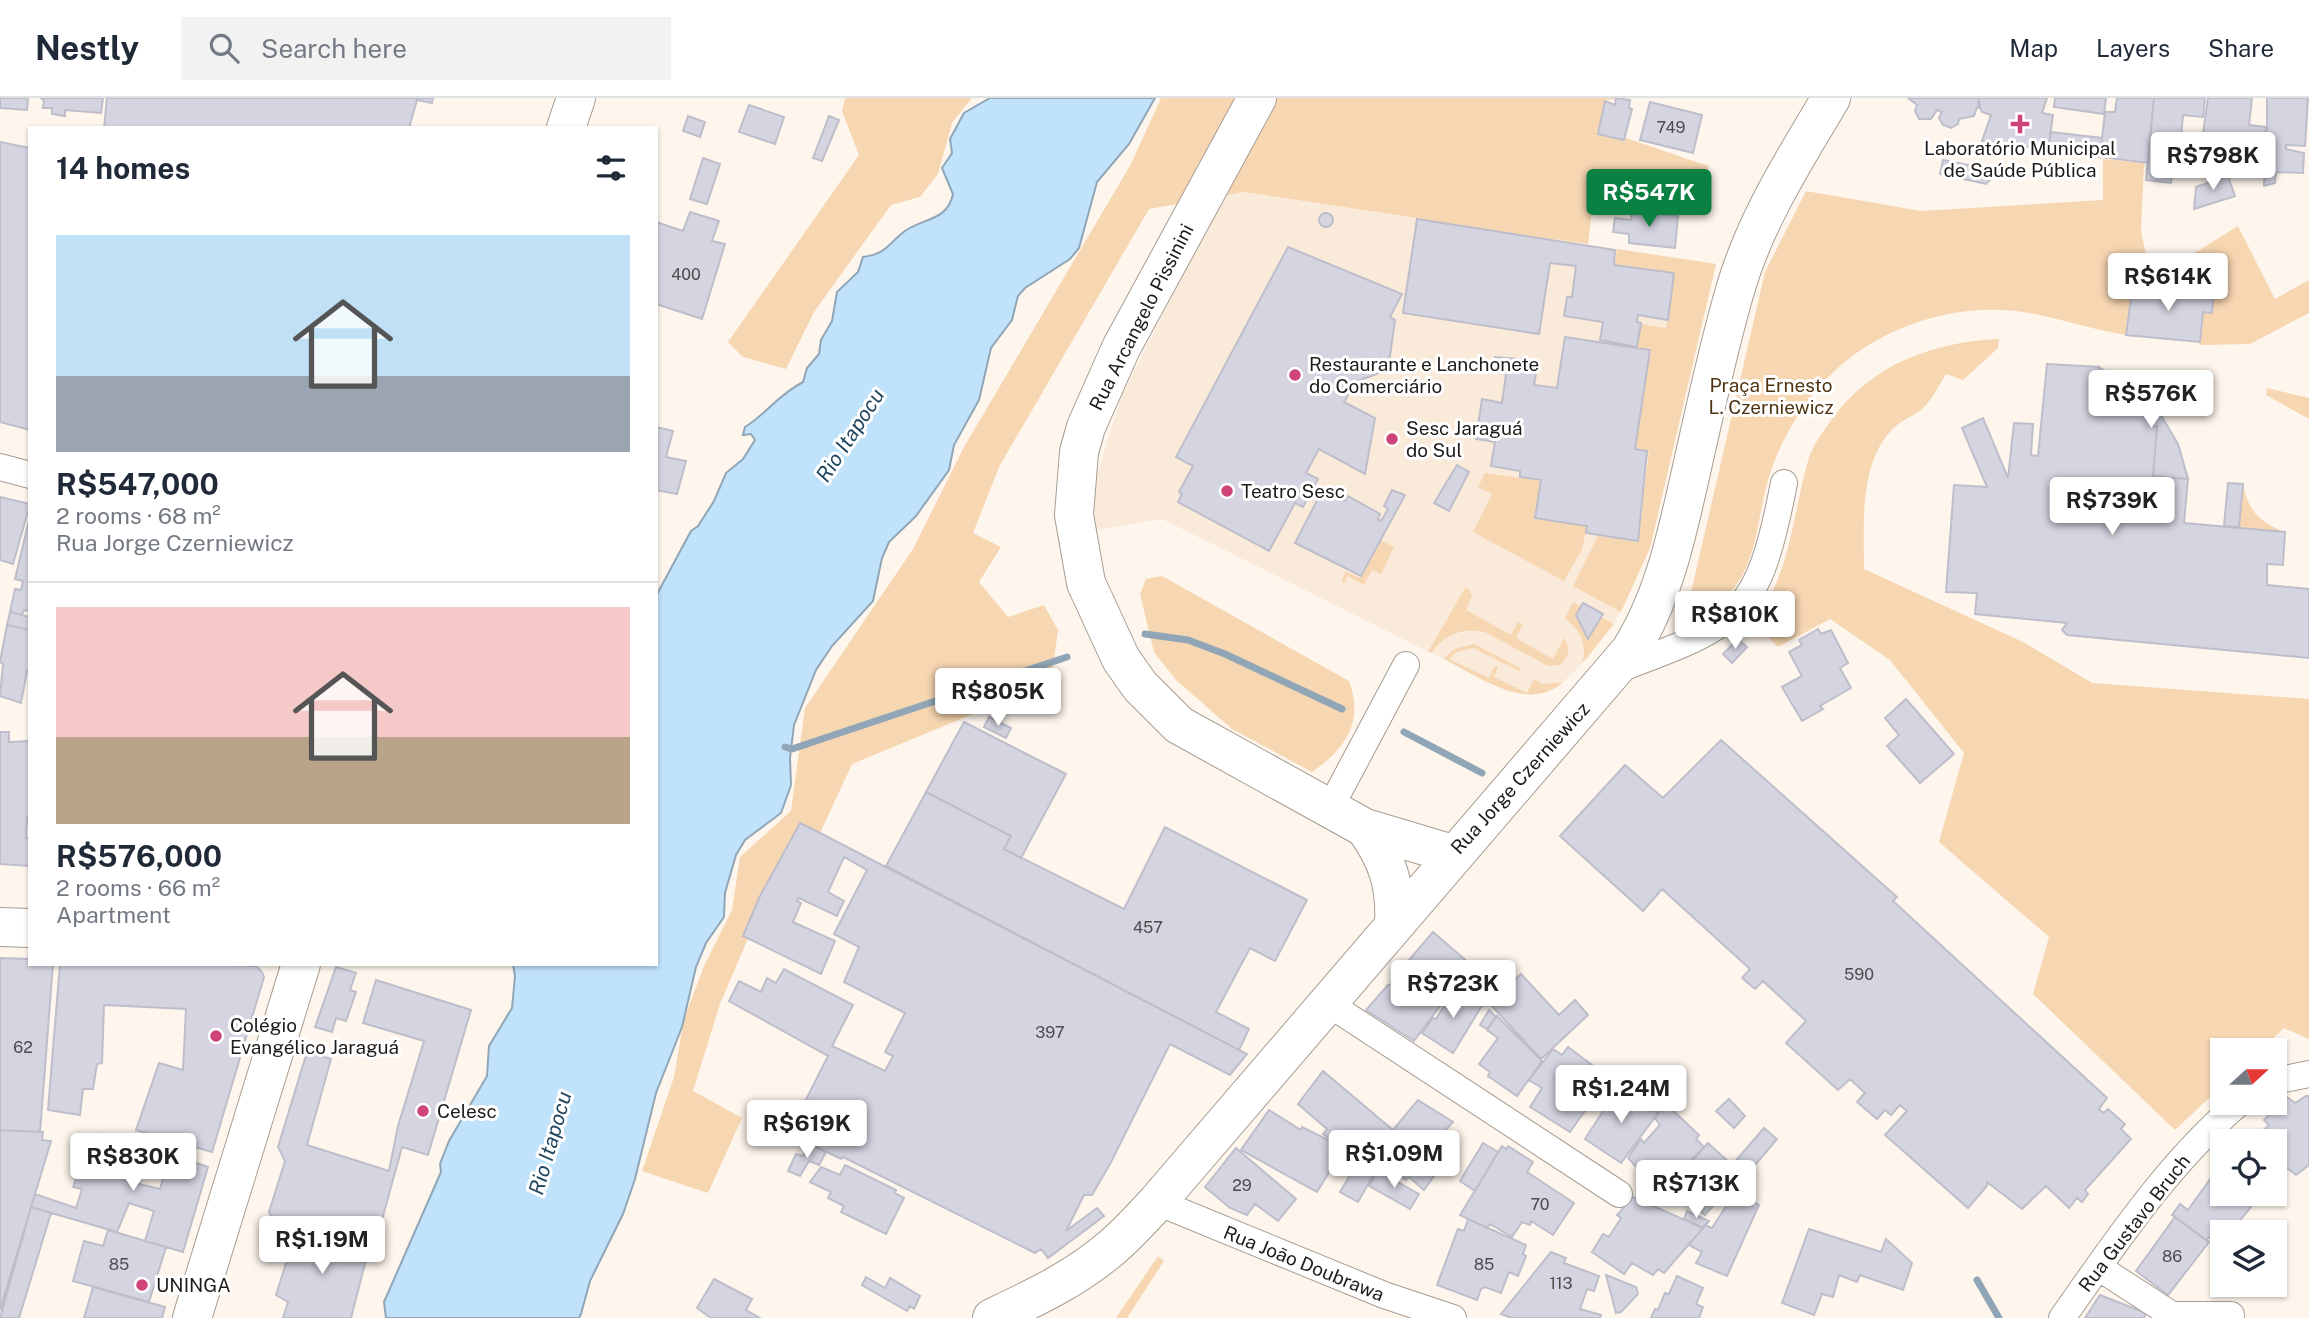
<!DOCTYPE html>
<meta charset="utf-8">
<style>
body{margin:0;font-family:"Public Sans",sans-serif;background:#f2f2f3;color:#1f2937;height:100vh;display:flex;flex-direction:column;font-size:26px;white-space:nowrap}
*{box-sizing:border-box;margin:0}
p{font-size:23px;color:#747a83}
.icon{flex:none;width:38px;height:38px;fill:none;stroke:currentColor;stroke-width:2;stroke-linecap:round;stroke-linejoin:round}
.map{position:relative;flex:1;overflow:hidden}
.details{position:absolute;left:28px;top:28px;width:630px;height:840px;display:flex;flex-direction:column;background:#fff;border-radius:0px;box-shadow:0 2px 5px #0004}
.details>*{flex:none}
.needle{width:46px;rotate:69deg}
.fabs{position:absolute;left:2210px;top:940px;display:grid;gap:14px}
.fabs a{display:grid;place-items:center;width:77px;height:77px;border-radius:0px;background:#fff;box-shadow:0 2px 5px #0004;font-size:35px}
.price{position:absolute;translate:-50% -60px;padding:0 16px;border-radius:7px;background:#fff;color:#222;font-size:23px;line-height:46px;filter:drop-shadow(0 2px 4px #0008)}
.price::after{content:'';position:absolute;left:50%;top:42px;width:21px;height:16px;margin-left:-10px;background:inherit;clip-path:polygon(0 0,100% 0,50% 100%)}
.price.selected{background:#0b8043;color:#fff}
ul{padding:0;list-style:none}
li{display:grid;align-content:center;gap:14px;height:371px;padding:0 28px}
li+li{border-top:2px solid #e0e1e3}
li span{display:grid;place-items:center;height:217px;border-radius:0px;color:#555}
li>.icon{margin-inline-start:auto}
span .icon{width:126px;height:126px;fill:#fffc;stroke-width:1}
li b{font-size:30px}
h2{display:flex;justify-content:space-between;align-items:center;height:84px;padding:0 28px;font-size:30px}
header{display:flex;align-items:center;gap:42px;box-sizing:border-box;height:98px;padding:0 35px;background:#fff;border-bottom:2px solid #e0e1e3}
header strong{font-size:33px}
nav{display:flex;gap:38px;margin-inline-start:auto;font-size:24px}
.search{width:490px;height:63px;background:#f2f2f3;display:flex;align-items:center;gap:18px;box-sizing:border-box;padding:0 24px;border-radius:0px;color:#747a83;font-size:26px}
.map>svg:first-child{display:block}
</style>
<header>
<strong>Nestly</strong>
<div class="search"><svg class="icon" aria-label="search" viewBox="0 0 24 24"><circle cx="10" cy="10" r="6"/><path d="M15 15l6 6"/></svg>Search here</div>
<nav><a>Map</a><a>Layers</a><a>Share</a></nav>
</header>
<div class="map">
<svg width="2309" height="1220" viewBox="0 0 2309 1220">
<rect width="100%" height="100%" fill="#fef6ed"/>
<path fill="#faead9" d="M1244,94L1716,166L1650,450L1614,526L1587,561L1559,588L1536,596L1507,593L1162,421L1095,432V383L1121,299L1223,98Z"/>
<path fill="#f7d6b2" d="M845,0H972L952,25L938,76L920,99L891,107L814,214L786,271L743,259L728,244L859,57L842,13Z
M1161,0H1626L1605,2L1598,34L1623,39L1708,68L1711,99L1688,107L1594,95L1588,146L1553,141L1540,236L1404,216L1417,120L1244,94L1149,111L999,369L973,435L1001,449L979,484L1008,519L1044,507L1058,532L1051,584L852,666L819,737L773,782L720,906L693,993L742,1020L708,1095L642,1073L674,979L684,921L704,868L732,812L740,759L791,713L805,610L913,451L964,349L1131,66Z
M2103,61L2144,65L2141,133L2149,172L2175,167L2238,128L2275,201L2309,182V215L2250,246L2199,247L2205,195L2133,187L2127,237C2094,232 2062,221 2029,215C1955,202 1871,230 1821,287C1798,313 1779,346 1769,379C1754,430 1759,477 1712,512C1702,519 1695,526 1684,521L1679,513L1692,490L1765,174L1806,93L1921,113L2103,102Z
M1617,151L1716,166L1650,450L1621,514L1573,488L1598,438L1638,444L1649,354L1635,351L1650,253L1637,250L1641,226L1666,230L1674,176L1615,167Z
M1999,241L1998,250L1963,282L1946,276C1939,287 1931,304 1921,312C1910,320 1899,323 1890,334C1859,368 1864,428 1864,471L2023,544L2092,585L2309,601V941L2284,930L2261,952H2222V988L2175,1032L2033,896L2049,839L1939,744L1964,655L1890,562L1830,521L1778,549L1755,525C1792,469 1791,424 1808,363C1812,348 1823,334 1832,321C1872,266 1933,244 1999,241Z
M2267,290L2309,300V321L2266,297Z
M1485,375L1541,383L1535,420L1587,428L1582,451L1564,483L1473,434L1492,396L1478,389Z
M2243,386C2248,413 2260,424 2284,434L2239,429Z
M1379,441L1394,449L1381,476L1372,472L1364,487L1348,478L1344,485L1341,483L1346,473L1359,480Z
M1162,478L1349,583C1364,623 1346,651 1312,674L1232,631L1176,582L1154,554L1140,496L1146,481Z
M1465,490L1469,491L1472,498L1466,512L1511,537L1518,524L1523,526L1516,540L1553,561L1564,540C1571,550 1569,560 1559,567L1548,568L1485,534C1462,529 1445,536 1431,555L1428,554Z
M1573,504L1581,509L1576,517L1588,541L1601,519L1614,526L1582,565C1588,546 1580,532 1565,520Z
M1474,546L1520,570L1519,573L1473,550L1456,554L1449,561L1489,580L1495,568L1498,569L1494,579L1527,595L1534,581L1543,586L1563,584C1529,616 1477,578 1444,561L1454,551Z
M1158,1158L1164,1163L1127,1220H1116Z"/>
<path fill="#c1e2fb" stroke="#90a6b7" stroke-width="2" d="M990,0H1155L1129,46L1097,84L1079,150L1070,161L1025,190L1018,198L1012,222L991,250L979,302L954,347L949,372L916,418L889,444L882,460L873,503L832,548L816,572L794,627L790,660L791,687L781,715L745,742L736,757L725,795L724,819L706,845L696,869L682,929L656,995L635,1081L623,1116L590,1183L581,1216L579,1220H386L384,1204L441,1074L440,1066L449,1043L487,978L489,948L512,910L515,878L513,866H656V498L691,433L698,428L714,403L726,375L743,361L755,342L751,336L743,337L745,329C766,316 778,297 803,284L807,270L819,256L821,242L832,223L837,194L858,174L863,159C889,156 890,142 908,131C927,120 948,121 953,96L942,70L952,55L950,41L964,15Z"/>
<g fill="none" stroke-linecap="round" stroke-linejoin="round">
<path stroke="#90a6b7" stroke-width="7" d="M1145,536L1188,542L1225,556L1342,611
M1404,634L1482,675
M785,649L792,651L1067,559
M1977,1182L1999,1220"/>
</g>
<path fill="#d5d5e2" stroke="#bebecb" stroke-width="2" d="M0,0H28L27,12L0,10Z
M41,0H103L101,15L65,12V18L52,16V10H43L44,3Z
M107,0H433L432,5L417,2L409,30H104Z
M1616,0L1630,2L1629,10L1632,11L1624,42L1598,36L1605,3L1615,7Z
M1979,0H2047L2042,15L2053,17L2048,52L1982,43L1991,17L1982,14L1978,5Z
M1979,0L1980,10L1977,9L1974,18L1959,21L1958,26L1951,30L1943,27L1939,20L1942,14L1937,12L1931,21H1919L1915,13L1917,7L1908,0Z
M2055,0H2106L2104,16L2054,9Z
M2117,0H2154L2148,65L2100,59L2105,14H2115Z
M2154,0H2205L2203,19L2183,17L2181,39L2165,38L2163,63L2173,67L2171,85L2146,82Z
M2208,0H2252L2249,27L2266,29L2264,72L2198,65L2199,55L2220,57L2222,45L2202,43Z
M2267,0H2308L2305,48L2286,47V51L2304,55L2303,75L2276,74L2275,85L2264,88L2265,51H2272L2273,41L2267,40Z
M1650,4L1702,17L1693,55L1640,42Z
M749,7L784,19L775,46L739,34Z
M688,18L705,24L700,39L683,33Z
M829,18L839,22L822,63L813,60Z
M2051,34L2102,40L2100,59L2048,52Z
M0,44L30,50V332L0,324Z
M703,60L720,66L707,106L690,101Z
M1943,62L1989,71L1991,81L1986,86L1940,76Z
M2228,78L2235,98L2194,111L2196,89Z
M1632,113L1678,118L1675,150L1629,145V136L1613,134L1615,120L1631,122Z
M690,114L719,123L712,143L725,146L702,221L656,206V124L683,133Z
M1319 122a7 7 0 1 1 14 0a7 7 0 1 1-14 0Z
M1417,121L1615,152L1614,167L1674,175L1668,222L1638,217L1637,224L1641,225L1637,249L1600,242L1603,224L1564,218L1567,199H1572L1576,168L1550,165L1539,236L1403,215Z
M1288,149L1402,196L1390,219L1395,222L1388,272L1357,283L1344,304L1375,320L1365,376L1319,351L1306,375L1318,381L1303,409L1295,405L1269,453L1178,404L1182,396L1179,394L1193,368L1176,359Z
M2133,186L2214,195L2212,215L2203,214L2200,244L2126,237Z
M1565,239L1650,252L1635,351L1647,353L1638,443L1586,435L1587,428L1535,420L1541,382L1520,379V373L1491,368L1495,344L1476,341L1482,301L1502,305L1506,276L1502,274L1503,269L1495,267V259L1532,262L1530,269L1537,270L1534,287L1557,290Z
M2047,266L2099,269L2097,288L2116,290L2117,298L2128,299V308L2145,309V316H2153L2152,328H2157L2153,378L2188,381L2184,425L2285,434L2283,467L2267,466V487L2309,491V560L2067,537L2062,532L2067,525L1975,516L1977,495L1946,494L1954,387L1987,389L1962,330L1983,320L2008,380L2014,325L2033,326L2031,357L2038,358Z
M2099,269L2143,297L2162,319L2178,346L2188,381L2153,378L2157,328H2152L2153,316H2145V309L2128,308V299L2117,298L2116,290L2097,288Z
M656,329L673,333L666,359L686,363L677,396L656,392Z
M1457,367L1469,374L1449,413L1434,405Z
M2228,385L2243,386L2239,429L2224,428Z
M1323,391L1345,403L1348,398L1380,416L1378,421L1381,423L1388,411L1384,408L1392,392L1405,397L1361,478L1295,445Z
M0,399L30,406L13,466L0,462Z
M30,418V513L24,512L22,517L10,514L15,491L21,492L23,483L15,481Z
M1583,505L1603,516L1588,541L1576,517Z
M10,514L30,519V532L7,527Z
M7,527L30,532V574L27,573L21,605L0,598L3,566L0,564Z
M1818,531L1821,536L1831,532L1848,565L1840,570L1851,590L1820,608L1823,611L1802,623L1782,589L1802,578L1789,554L1802,547L1799,542Z
M1738,541L1747,549L1732,565L1723,556Z
M1906,601L1954,656L1920,685L1887,648L1899,637L1885,620Z
M989,619L1011,630L1006,640L984,629Z
M964,624L1066,676L1021,760L1004,751L1011,738L926,694Z
M0,634H9V644L30,643V720H27L26,740H30V768L0,766Z
M1721,642L1897,799L1893,803L2107,1000L2099,1011L2103,1015L2108,1011L2125,1026L2121,1031L2131,1041L2085,1092L2088,1096L2082,1104L2077,1100L2069,1110L2046,1088L2022,1111L1987,1084V1088L1968,1110L1885,1037L1907,1013L1900,1007L1891,1017L1885,1012L1877,1021L1857,1004L1865,995L1850,981L1838,992L1786,945L1806,923L1763,883L1755,891L1742,880L1750,871L1662,791L1643,813L1560,738L1625,667L1663,700Z
M926,694L1011,738L1004,751L1124,811L1165,729L1307,802L1275,863L1250,850L1216,914L1249,931L1239,952L886,768Z
M800,725L820,735L1247,956L1230,977L1170,946L1110,1066L1092,1097H1084L1066,1133L1097,1110L1104,1118L1048,1160L1041,1151L1035,1155L843,1059L841,1061L789,1035L828,958L729,903L739,883L761,894L767,880L776,885L784,871L853,907L832,948L885,973L893,958L885,954L905,915L844,884L859,849L834,836L867,772L844,759L828,794L844,803L837,818L799,800L797,803L801,805L793,824L835,843L821,876L743,838L759,800Z
M1433,834L1469,865L1439,901L1443,904L1414,943L1366,912L1388,887L1393,886L1391,883Z
M0,860L30,861V866H53L40,1034L0,1032Z
M60,866H200L256,868L262,874L264,879L212,1054L136,1032L159,965L183,972L186,911L104,907L102,965L97,966L93,991H83L80,1017L48,1012Z
M336,869L356,875L350,892L356,894L346,923L336,920L332,934L315,929Z
M1521,876L1559,917L1575,902L1588,917L1541,961L1490,906Z
M376,882L471,912L428,1057L402,1049L374,1151L271,1118L269,1114L285,1063L278,1049L307,954L331,961L307,1047L389,1073L398,1028L424,943L363,925Z
M1456,889L1483,906L1453,955L1422,935L1433,920L1436,921Z
M1489,912L1496,919L1487,931L1480,927Z
M1497,918L1542,963L1517,998L1488,978L1490,974L1479,966L1498,940L1487,932Z
M1568,949L1596,970L1589,982L1601,990L1570,1034L1530,1009L1542,990L1529,982L1553,951L1562,957Z
M1323,973L1393,1032L1418,1002L1453,1024L1434,1045L1450,1056L1424,1092L1409,1079L1406,1082L1363,1047L1358,1053L1343,1043L1340,1047L1323,1036L1327,1031L1298,1006Z
M1648,988L1661,1002L1656,1012L1639,1002Z
M1618,990L1658,1015L1621,1065L1585,1041Z
M2306,998H2309V1067L2296,1077L2275,1060V1043L2253,1042L2269,1027L2264,1022L2287,999L2295,1005Z
M1729,1001L1745,1018L1734,1030L1716,1013Z
M1665,1005L1699,1037L1696,1041L1704,1049L1660,1094L1628,1060L1641,1041L1644,1045L1660,1027L1655,1020Z
M1269,1012L1301,1032L1302,1029L1344,1050L1317,1094L1241,1052Z
M1764,1030L1777,1041L1745,1079L1732,1067Z
M0,1032L43,1034L42,1042L51,1043L0,1212Z
M99,1036L145,1050L135,1085L160,1091L170,1056L208,1069L183,1154L145,1143L154,1113L129,1105L117,1134L31,1109L35,1096L76,1110L82,1091L73,1089L81,1066L89,1068Z
M1483,1045L1498,1054L1475,1093L1460,1083Z
M1708,1045L1745,1079L1724,1104L1720,1100L1705,1117L1669,1088Z
M809,1046L826,1054L819,1067L809,1063L800,1078L788,1073L796,1056L803,1058Z
M1502,1048L1506,1051L1508,1048L1533,1064L1527,1074L1574,1105L1553,1137L1531,1123L1530,1127L1522,1124L1512,1139L1490,1126L1487,1130L1460,1117Z
M1236,1050L1296,1101L1278,1123L1255,1106L1247,1117L1230,1110L1205,1089Z
M1360,1060L1377,1070L1358,1104L1340,1094Z
M845,1067L896,1092L895,1095L904,1100L886,1136L841,1114L844,1108L828,1100L831,1094L810,1084L821,1069L840,1077Z
M1378,1073L1419,1096L1410,1111L1369,1088Z
M2211,1080L2222,1088V1096H2233L2251,1109L2237,1126L2244,1131L2241,1134H2222L2221,1148L2209,1139L2206,1142L2172,1117L2180,1106L2188,1112Z
M1736,1093L1759,1107L1727,1178L1696,1165L1702,1154L1689,1147L1705,1127L1712,1130Z
M1633,1099L1703,1130L1664,1175L1658,1171L1653,1177L1632,1165L1624,1176L1592,1154L1603,1136L1609,1139L1621,1120L1617,1117Z
M31,1109L51,1115L19,1220H0Z
M1687,1113L1709,1123L1703,1130L1684,1121Z
M2175,1119L2209,1144L2168,1197L2136,1173Z
M1468,1121L1526,1147L1523,1156L1526,1158L1518,1178L1509,1174L1501,1195L1485,1189L1481,1191L1477,1202L1437,1187L1458,1131L1464,1133Z
M298,1127L369,1150L351,1220H283L288,1204L276,1197Z
M1809,1131L1881,1154L1886,1141L1912,1165L1903,1192L1860,1177L1857,1184L1839,1177L1833,1199L1822,1196L1814,1217L1782,1205Z
M108,1132L166,1149L149,1204L73,1183L84,1143L103,1148Z
M1551,1154L1566,1160L1564,1165L1599,1178L1594,1193L1587,1191L1580,1211L1601,1217L1600,1220H1512L1501,1216Z
M1606,1177L1636,1189L1638,1196L1621,1214L1616,1215Z
M1677,1178L1703,1190L1696,1206L1703,1209L1699,1220H1651L1655,1211L1658,1212L1665,1195L1669,1196Z
M866,1179L885,1190L890,1180L920,1198L914,1211L910,1208L907,1213L862,1187Z
M714,1181L752,1201L746,1212L760,1220H711L697,1210Z
M93,1189L165,1209L162,1220H84Z
M2100,1197L2146,1215L2144,1220H2085Z"/>
<g fill="none" stroke-linecap="round" stroke-linejoin="round">
<g stroke="#a69c92" stroke-width="28">
<path id="street" d="M0,369L30,377
M1616,572C1741,526 1758,519 1784,385
M1330,710L1406,567
M1326,904L1619,1096
M2275,983L2309,976
M1157,1104L1384,1197L1453,1220
M2098,1169L2172,1217H2231
M2062,1220C2115,1145 2169,1064 2240,1004"/>
</g>
<g stroke="#a69c92" stroke-width="40">
<path id="secondary" d="M1257,0L1121,250L1086,329L1079,354L1074,417L1086,485L1121,561L1140,588L1179,627L1365,730L1452,756
M1365,730C1388,762 1396,788 1394,826
M992,1220C1034,1200 1075,1181 1110,1151C1127,1137 1142,1120 1157,1104L1630,553C1664,499 1677,436 1691,374C1705,312 1718,250 1736,189C1756,121 1795,61 1831,0"/>
</g>
<g stroke="#a69c92" stroke-width="40">
<path id="primary" d="M0,829L30,830"/>
</g>
<g stroke="#a69c92" stroke-width="40">
<path id="highway" d="M566,30L576,0
M192,1220L301,866"/>
</g>
<use href="#street" stroke="#fff" stroke-width="26"/>
<use href="#secondary" stroke="#fff" stroke-width="38"/>
<use href="#primary" stroke="#fff" stroke-width="38"/>
<use href="#highway" stroke="#fff" stroke-width="38"/>
</g>
<g fill="#cf4479" stroke="#fff" stroke-width="2.5">
<path d="M2016.5 15.5h7v7h7v7h-7v7h-7v-7h-7v-7h7z"/>
<circle cx="1295" cy="277" r="7"/>
<circle cx="1392" cy="341" r="7"/>
<circle cx="1227" cy="393" r="7"/>
<circle cx="216" cy="938" r="7"/>
<circle cx="423" cy="1013" r="7"/>
<circle cx="142" cy="1187" r="7"/>
</g>
<g text-anchor="middle" dominant-baseline="central" stroke-width="6" stroke-linejoin="round" paint-order="stroke">
<g font-size="16" fill="#4c4a4a">
<text x="1671" y="29">749</text>
<text x="686" y="176">400</text>
<text x="1148" y="829">457</text>
<text x="1859" y="876">590</text>
<text x="1050" y="934">397</text>
<text x="23" y="949">62</text>
<text x="1242" y="1087">29</text>
<text x="1540" y="1106">70</text>
<text x="2172" y="1158">86</text>
<text x="119" y="1166">85</text>
<text x="1484" y="1166">85</text>
<text x="1561" y="1185">113</text>
</g>
<g font-size="19" fill="#1f1b18" stroke="#fff" text-anchor="start">
<text x="2020" y="50" text-anchor="middle">Laboratório Municipal<tspan x="2020" dy="22">de Saúde Pública</tspan></text>
<text x="1309" y="266">Restaurante e Lanchonete<tspan x="1309" dy="22">do Comerciário</tspan></text>
<text x="1406" y="330">Sesc Jaraguá<tspan x="1406" dy="22">do Sul</tspan></text>
<text x="1241" y="393">Teatro Sesc</text>
<text x="230" y="927">Colégio<tspan x="230" dy="22">Evangélico Jaraguá</tspan></text>
<text x="437" y="1013">Celesc</text>
<text x="156" y="1187">UNINGA</text>
</g>
<g font-size="19" fill="#1f1b18" stroke="#fff">
<text transform="translate(1141 219) rotate(-63)">Rua Arcangelo Pissinini</text>
<text transform="translate(1520 680) rotate(-48)">Rua Jorge Czerniewicz</text>
<text transform="translate(2134 1125) rotate(-52)">Rua Gustavo Bruch</text>
<text transform="translate(1304 1165) rotate(22)">Rua João Doubrawa</text>
</g>
<g font-size="19" fill="#4e3312" stroke="#fff">
<text x="1771" y="287">Praça Ernesto<tspan x="1771" dy="22">L. Czerniewicz</tspan></text>
</g>
<g font-size="21" font-style="italic" fill="#224760" stroke="#fff">
<text transform="translate(850 337) rotate(-57)">Rio Itapocu</text>
<text transform="translate(550 1045) rotate(-74)">Rio Itapocu</text>
</g>
</g>
</svg>
<div class="fabs">
<a><svg class="needle" viewBox="-14 -14 28 28"><path d="M0-13l5 13h-10z" fill="#e53935"/><path d="M0 13l5-13h-10z" fill="#747a83"/></svg></a>
<a><svg class="icon" aria-label="locate" viewBox="0 0 24 24"><circle cx="12" cy="12" r="6"/><path d="M12 2v4M12 18v4M2 12h4M18 12h4"/></svg></a>
<a><svg class="icon" aria-label="layers" viewBox="0 0 24 24"><path d="M12 4l9 5-9 5-9-5zM3 14l9 5 9-5"/></svg></a>
</div>
<b class="price" style="left:2213px;top:94px">R$798K</b>
<b class="price selected" style="left:1649px;top:131px">R$547K</b>
<b class="price" style="left:2168px;top:215px">R$614K</b>
<b class="price" style="left:2151px;top:332px">R$576K</b>
<b class="price" style="left:2112px;top:439px">R$739K</b>
<b class="price" style="left:1735px;top:553px">R$810K</b>
<b class="price" style="left:998px;top:630px">R$805K</b>
<b class="price" style="left:1453px;top:922px">R$723K</b>
<b class="price" style="left:1621px;top:1027px">R$1.24M</b>
<b class="price" style="left:807px;top:1062px">R$619K</b>
<b class="price" style="left:1394px;top:1092px">R$1.09M</b>
<b class="price" style="left:133px;top:1095px">R$830K</b>
<b class="price" style="left:1696px;top:1122px">R$713K</b>
<b class="price" style="left:322px;top:1178px">R$1.19M</b>
<section class="details">
<h2>14 homes<svg class="icon" aria-label="filters" viewBox="0 0 24 24"><path d="M4 7h16M4 17h16"/><circle cx="9" cy="7" r="2"/><circle cx="15" cy="17" r="2"/></svg></h2>
<ul>
<li><span style="background:linear-gradient(#bfe0f5 65%,#9aa5b1 0)"><svg class="icon" aria-label="home" viewBox="0 0 24 24"><path d="M3 11l9-7 9 7M6 9v11h12V9"/></svg></span><div><b>R$547,000</b><p>2 rooms · 68 m²</p><p>Rua Jorge Czerniewicz</p></div></li>
<li><span style="background:linear-gradient(#f6c9c9 60%,#b9a48a 0)"><svg class="icon" aria-label="home" viewBox="0 0 24 24"><path d="M3 11l9-7 9 7M6 9v11h12V9"/></svg></span><div><b>R$576,000</b><p>2 rooms · 66 m²</p><p>Apartment</p></div></li>
</ul>
</section>
</div>
